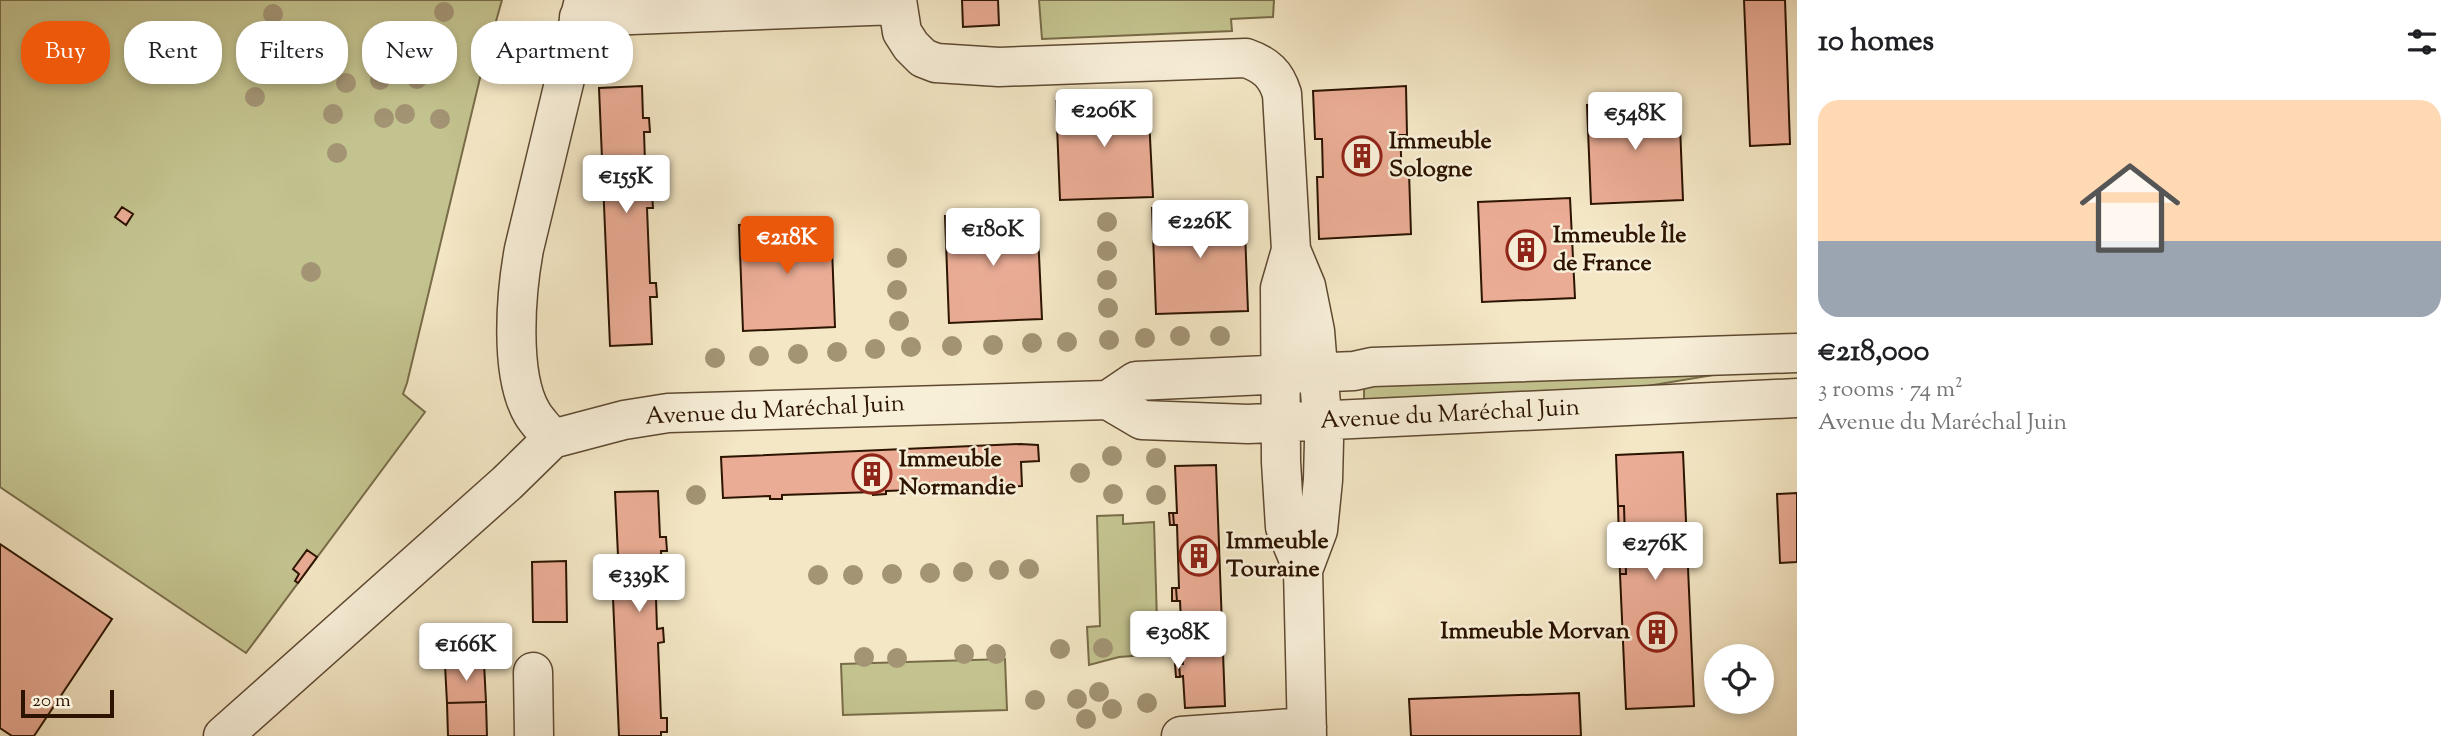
<!DOCTYPE html>
<meta charset="utf-8">
<style>
body{margin:0;font-family:"Sorts Mill Goudy",serif;background:#f2f2f2;color:#202124;height:100vh;display:flex;flex-direction:column;font-size:26px;white-space:nowrap}
*{box-sizing:border-box;margin:0}
p{font-size:23px;color:#757577}
.icon{flex:none;width:38px;height:38px;fill:none;stroke:currentColor;stroke-width:2;stroke-linecap:round;stroke-linejoin:round}
.map{position:relative;flex:1;overflow:hidden}
.side{display:flex;flex-direction:column;background:#fff;width:665px}
.side>*{flex:none}
.guide{position:absolute;left:21px;top:21px;width:665px;height:63px;display:flex;gap:14px}
.controls{position:absolute;left:1704px;top:644px;display:grid;gap:14px}
.controls a{display:grid;place-items:center;width:70px;height:70px;border-radius:50%;background:#fff;box-shadow:0 4px 10px #0003;font-size:35px}
.scale{position:absolute;left:21px;bottom:18px;width:93px;box-sizing:border-box;padding-left:7px;border:4px solid #2c1400;border-top:0;font-size:19px;line-height:24px;white-space:nowrap;color:#2c1400;-webkit-text-stroke:5px #f8efd9;paint-order:stroke}
.price{position:absolute;translate:-50% -60px;padding:0 16px;border-radius:7px;background:#fff;color:#222;font-size:23px;line-height:46px;filter:drop-shadow(0 2px 4px #0008)}
.price::after{content:'';position:absolute;left:50%;top:42px;width:21px;height:16px;margin-left:-10px;background:inherit;clip-path:polygon(0 0,100% 0,50% 100%)}
.price.selected{background:#ea580c;color:#fff}
ul{padding:0;list-style:none}
li{display:grid;align-content:center;gap:14px;height:371px;padding:0 21px}
li+li{border-top:2px solid #e0e0e0}
li span{display:grid;place-items:center;height:217px;border-radius:21px;color:#555}
li>.icon{margin-inline-start:auto}
span .icon{width:126px;height:126px;fill:#fffc;stroke-width:1}
li b{font-size:30px}
h2{display:flex;justify-content:space-between;align-items:center;height:84px;padding:0 21px;font-size:30px}
.chip{padding:0 24px;border-radius:28px;background:#fff;box-shadow:0 4px 10px #0003;font-size:24px;line-height:63px}
.chip.selected{background:#ea580c;color:#fff}
main{display:flex;flex:1;min-height:0}
.map>svg:first-child{display:block}
</style>
<main>
<div class="map">
<svg width="1797" height="736" viewBox="0 0 1797 736">
<rect width="100%" height="100%" fill="#f4e7c5"/>
<filter id="stains"><feTurbulence type="fractalNoise" baseFrequency=".00286" numOctaves="4"/><feColorMatrix values="0 0 0 0 .2 0 0 0 0 .09 0 0 0 0 .02 0 0 0 .5 -.17"/></filter>
<radialGradient id="worn" r=".72"><stop offset=".6" stop-color="#630" stop-opacity="0"/><stop offset="1" stop-color="#630" stop-opacity=".3"/></radialGradient>
<path fill="#c3c38f" stroke="#786c48" stroke-width="2" d="M0,0H502L480,78L407,383L403,394L425,412L246,653L0,487Z
M1039,0H1274L1273,17L1231,19L1232,31L1042,39Z
M1719,374L1606,393L1364,403V383Z
M1123,515V524L1154,522L1158,654L1119,657L1089,665L1087,627L1100,626L1097,516Z
M1005,659L1007,710L843,715L841,664Z"/>
<path fill="#eaac95" stroke="#2c1400" stroke-width="2" d="M962,0H998L999,25L963,27Z
M1744,0H1785L1790,144L1750,146Z
M642,86L643,118H649L650,132H644L646,194H652L653,208H647L650,283H656L657,297H650L652,344L610,346L599,88Z
M1406,86L1407,135H1400L1402,174L1409,172L1411,234L1319,239L1317,177H1323L1322,139H1315L1313,91Z
M1148,98L1153,197L1060,200L1056,101Z
M1679,101L1683,200L1591,204L1587,105Z
M1570,198L1575,298L1482,302L1478,202Z
M1244,205L1248,311L1156,314L1152,208Z
M122,207L133,214L126,225L115,217Z
M1037,213L1042,319L949,323L945,216Z
M831,221L835,327L743,331L739,225Z
M1020,444L1038,445L1039,461L1021,462L1022,486L976,488V491H963V488L886,491V494L873,495V492L782,495V499H770V496L723,498L721,457Z
M1683,452L1694,706L1626,709L1620,574H1626L1624,506H1618L1616,455Z
M1216,465L1225,706L1185,708L1183,676L1180,677L1179,664H1183L1180,601H1177L1176,588H1179L1177,525H1174L1173,513H1177L1175,466Z
M658,491L660,537H666L667,551H661L663,597L656,598L657,629L663,628L664,642L658,643L661,718H667V732H661V736H619L613,598H620L615,492Z
M1797,493V562L1780,563L1777,494Z
M1618,506H1624L1626,574H1620Z
M1169,513H1173L1174,525H1170Z
M0,544L112,619L34,736H12L0,728Z
M307,550L317,557L298,583L295,581L299,574L293,569Z
M566,561L567,622H533L532,562Z
M1172,588H1176L1177,601H1172Z
M484,663L486,702L447,703L445,665Z
M1175,664H1179L1180,677H1176Z
M1579,693L1581,736H1411L1409,699Z
M486,702L487,736H448L447,703Z"/>
<g fill="none" stroke-linecap="round" stroke-linejoin="round">
<g stroke="#5e4931" stroke-width="41">
<path id="minor" d="M897,0L902,32L911,46L923,58L936,63L999,67L1246,58C1266,65 1276,74 1282,94L1291,250L1280,288L1281,462L1285,527L1303,570L1307,736
M579,17L897,5
M1291,250L1306,286L1315,331L1324,441L1323,480L1318,530L1303,570
M1108,400L1142,420L1248,424L1797,398
M552,439C546,430 537,422 532,413C509,374 516,292 524,249L584,0
M533,672L534,736
M223,736L507,483L552,439L624,420L668,413L1108,400L1136,381L1354,371L1372,367L1797,353
M1181,736L1307,727"/>
</g>
<use href="#minor" stroke="#f8efd9" stroke-width="38"/>
</g>
<g fill="#a39474">
<circle cx="444" cy="12" r="10"/>
<circle cx="273" cy="14" r="10"/>
<circle cx="319" cy="68" r="10"/>
<circle cx="417" cy="79" r="10"/>
<circle cx="380" cy="80" r="10"/>
<circle cx="346" cy="83" r="10"/>
<circle cx="255" cy="97" r="10"/>
<circle cx="333" cy="114" r="10"/>
<circle cx="405" cy="114" r="10"/>
<circle cx="384" cy="118" r="10"/>
<circle cx="440" cy="119" r="10"/>
<circle cx="337" cy="153" r="10"/>
<circle cx="1107" cy="222" r="10"/>
<circle cx="1107" cy="251" r="10"/>
<circle cx="897" cy="258" r="10"/>
<circle cx="311" cy="272" r="10"/>
<circle cx="1107" cy="280" r="10"/>
<circle cx="897" cy="290" r="10"/>
<circle cx="1108" cy="308" r="10"/>
<circle cx="899" cy="321" r="10"/>
<circle cx="1180" cy="336" r="10"/>
<circle cx="1220" cy="336" r="10"/>
<circle cx="1145" cy="338" r="10"/>
<circle cx="1109" cy="340" r="10"/>
<circle cx="1067" cy="342" r="10"/>
<circle cx="1032" cy="343" r="10"/>
<circle cx="993" cy="345" r="10"/>
<circle cx="952" cy="346" r="10"/>
<circle cx="911" cy="347" r="10"/>
<circle cx="875" cy="349" r="10"/>
<circle cx="837" cy="352" r="10"/>
<circle cx="798" cy="354" r="10"/>
<circle cx="759" cy="356" r="10"/>
<circle cx="715" cy="358" r="10"/>
<circle cx="1112" cy="456" r="10"/>
<circle cx="1156" cy="458" r="10"/>
<circle cx="1080" cy="473" r="10"/>
<circle cx="1113" cy="494" r="10"/>
<circle cx="696" cy="495" r="10"/>
<circle cx="1156" cy="495" r="10"/>
<circle cx="1029" cy="569" r="10"/>
<circle cx="999" cy="570" r="10"/>
<circle cx="963" cy="572" r="10"/>
<circle cx="930" cy="573" r="10"/>
<circle cx="892" cy="574" r="10"/>
<circle cx="818" cy="575" r="10"/>
<circle cx="853" cy="575" r="10"/>
<circle cx="1103" cy="648" r="10"/>
<circle cx="1060" cy="649" r="10"/>
<circle cx="964" cy="654" r="10"/>
<circle cx="996" cy="654" r="10"/>
<circle cx="864" cy="657" r="10"/>
<circle cx="897" cy="658" r="10"/>
<circle cx="1099" cy="692" r="10"/>
<circle cx="1077" cy="699" r="10"/>
<circle cx="1035" cy="700" r="10"/>
<circle cx="1147" cy="703" r="10"/>
<circle cx="1112" cy="709" r="10"/>
<circle cx="1086" cy="719" r="10"/>
</g>
<defs>
<g id="building-ring" transform="scale(2.0125)"><circle r="9.5" fill="#f8efd9" stroke="#8f2418" stroke-width="1.5"/><path d="M-4-6H4V6H1V3H-1V6H-4ZM-2.5-4.3h1.7v1.8h-1.7ZM.8-4.3h1.7v1.8H.8ZM-2.5-1h1.7V.8h-1.7ZM.8-1h1.7V.8H.8Z" fill="#8f2418"/></g>
</defs>
<g fill-rule="evenodd">
<use href="#building-ring" x="1362" y="156"/>
<use href="#building-ring" x="1526" y="250"/>
<use href="#building-ring" x="872" y="474"/>
<use href="#building-ring" x="1199" y="556"/>
<use href="#building-ring" x="1657" y="632"/>
</g>
<g text-anchor="middle" dominant-baseline="central" stroke-width="5" stroke-linejoin="round" paint-order="stroke">
<g font-size="24" font-weight="bold" fill="#2c1400" stroke="#f8efd9" text-anchor="start">
<text x="1389" y="142">Immeuble<tspan x="1389" dy="28">Sologne</tspan></text>
<text x="1553" y="236">Immeuble Île<tspan x="1553" dy="28">de France</tspan></text>
<text x="899" y="460">Immeuble<tspan x="899" dy="28">Normandie</tspan></text>
<text x="1226" y="542">Immeuble<tspan x="1226" dy="28">Touraine</tspan></text>
<text x="1630" y="632" text-anchor="end">Immeuble Morvan</text>
</g>
<g font-size="24" fill="#2c1400" stroke="#f8efd9">
<text transform="translate(775 411) rotate(-3)">Avenue du Maréchal Juin</text>
<text transform="translate(1450 415) rotate(-3)">Avenue du Maréchal Juin</text>
</g>
</g>
<rect width="100%" height="100%" filter="url(#stains)"/>
<rect width="100%" height="100%" fill="url(#worn)"/>
</svg>
<div class="controls">
<a><svg class="icon" aria-label="locate" viewBox="0 0 24 24"><circle cx="12" cy="12" r="6"/><path d="M12 2v4M12 18v4M2 12h4M18 12h4"/></svg></a>
</div>
<div class="scale">20 m</div>
<b class="price" style="left:1104px;top:149px">€206K</b>
<b class="price" style="left:1635px;top:152px">€548K</b>
<b class="price" style="left:626px;top:215px">€155K</b>
<b class="price" style="left:1200px;top:260px">€226K</b>
<b class="price" style="left:993px;top:268px">€180K</b>
<b class="price selected" style="left:787px;top:276px">€218K</b>
<b class="price" style="left:1655px;top:582px">€276K</b>
<b class="price" style="left:639px;top:614px">€339K</b>
<b class="price" style="left:1178px;top:671px">€308K</b>
<b class="price" style="left:466px;top:683px">€166K</b>
<div class="guide">
<a class="chip selected">Buy</a>
<a class="chip">Rent</a>
<a class="chip">Filters</a>
<a class="chip">New</a>
<a class="chip">Apartment</a>
</div>
</div>
<section class="side">
<h2>10 homes<svg class="icon" aria-label="filters" viewBox="0 0 24 24"><path d="M4 7h16M4 17h16"/><circle cx="9" cy="7" r="2"/><circle cx="15" cy="17" r="2"/></svg></h2>
<ul>
<li><span style="background:linear-gradient(#ffd9b3 65%,#9aa5b1 0)"><svg class="icon" aria-label="home" viewBox="0 0 24 24"><path d="M3 11l9-7 9 7M6 9v11h12V9"/></svg></span><div><b>€218,000</b><p>3 rooms · 74 m²</p><p>Avenue du Maréchal Juin</p></div></li>
</ul>
</section>
</main>
